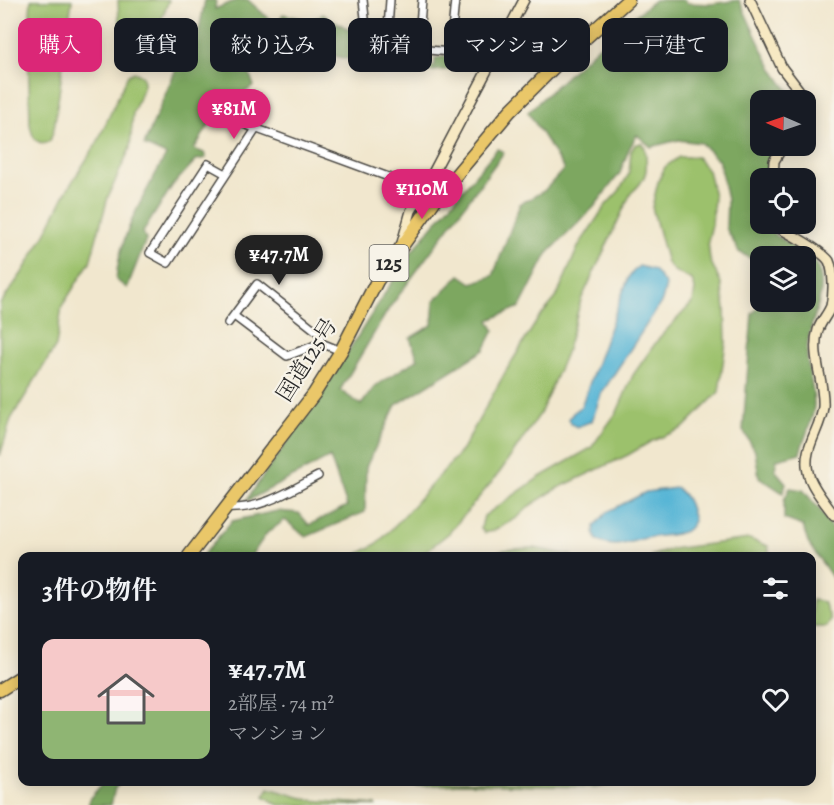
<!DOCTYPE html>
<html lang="ja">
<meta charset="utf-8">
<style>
body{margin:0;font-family:Alegreya,"Noto Serif JP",serif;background:#242831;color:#f1f3f6;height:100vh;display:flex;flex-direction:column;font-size:22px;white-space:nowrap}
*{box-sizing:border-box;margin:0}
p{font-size:20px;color:#9ea1a6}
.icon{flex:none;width:33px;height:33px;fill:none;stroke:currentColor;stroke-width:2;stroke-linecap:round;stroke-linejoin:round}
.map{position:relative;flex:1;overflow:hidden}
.drawer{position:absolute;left:18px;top:552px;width:798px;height:234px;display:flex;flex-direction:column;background:#171b24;border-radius:12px;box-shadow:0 3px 15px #0003}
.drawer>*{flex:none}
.top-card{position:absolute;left:18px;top:18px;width:798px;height:54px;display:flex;gap:12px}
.needle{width:39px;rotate:272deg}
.fabs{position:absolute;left:750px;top:90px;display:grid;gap:12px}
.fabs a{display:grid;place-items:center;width:66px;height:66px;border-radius:12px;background:#171b24;box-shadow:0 3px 15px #0003;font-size:30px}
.price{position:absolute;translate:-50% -51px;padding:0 14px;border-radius:21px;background:#db2777;color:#fff;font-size:20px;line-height:39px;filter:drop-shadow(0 2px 3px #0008)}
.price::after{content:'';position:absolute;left:50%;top:36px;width:18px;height:14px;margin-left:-9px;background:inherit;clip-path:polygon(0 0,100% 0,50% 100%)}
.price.active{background:#222;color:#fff}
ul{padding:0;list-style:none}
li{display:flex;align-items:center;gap:18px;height:150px;padding:0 24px}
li+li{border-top:2px solid #363941}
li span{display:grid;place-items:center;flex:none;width:168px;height:120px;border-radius:12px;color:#555}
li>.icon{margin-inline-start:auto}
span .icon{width:72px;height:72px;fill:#fffc;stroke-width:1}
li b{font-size:26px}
h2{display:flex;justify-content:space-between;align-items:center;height:72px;padding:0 24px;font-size:26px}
.chip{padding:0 21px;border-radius:12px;background:#171b24;box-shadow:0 3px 15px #0003;font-size:21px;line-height:54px}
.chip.active{background:#db2777;color:#fff}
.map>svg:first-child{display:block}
</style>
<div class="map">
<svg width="834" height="805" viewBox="0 0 834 805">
<rect width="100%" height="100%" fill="#f7f3e8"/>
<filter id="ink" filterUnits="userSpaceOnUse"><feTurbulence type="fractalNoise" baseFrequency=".0167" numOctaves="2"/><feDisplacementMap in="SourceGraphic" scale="12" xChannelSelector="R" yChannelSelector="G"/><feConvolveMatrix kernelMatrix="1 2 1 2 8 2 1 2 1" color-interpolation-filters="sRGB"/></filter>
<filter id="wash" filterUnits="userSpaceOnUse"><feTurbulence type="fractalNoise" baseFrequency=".008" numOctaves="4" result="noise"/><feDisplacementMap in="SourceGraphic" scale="24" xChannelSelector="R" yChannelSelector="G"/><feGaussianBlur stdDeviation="1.35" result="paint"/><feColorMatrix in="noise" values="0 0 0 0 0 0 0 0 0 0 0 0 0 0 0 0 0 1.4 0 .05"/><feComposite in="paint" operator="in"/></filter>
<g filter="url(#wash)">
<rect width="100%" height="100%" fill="#f1e7ce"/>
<path fill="#9cc16c" stroke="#64764c" stroke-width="1.5" d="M31,0H72L54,129L50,141C36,147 32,137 30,124L28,40Z
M118,0H169L158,28L146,34L129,33L119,20Z
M134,72L143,76L144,85L133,113L130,148L108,197L90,262L62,306L56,346L11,419L0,456V304L22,273L44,236L67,190L97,143L128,75Z
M641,143L645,148C648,168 648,179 631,193L581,300L566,353L540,414L500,472L449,533L420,556H355L378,543L403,517L462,450L506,371L538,319L556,298L579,245L606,205L619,191L629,174L631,151L635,145Z
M679,157H697L708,170L714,196L712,225L708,241L710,260L721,283L725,308L726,342L719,392L683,428L650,442L628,455L556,489L531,505L517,518L493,531L485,533L481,528L484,516L540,477L591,448L617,412L633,375L659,338L693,302L695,289L692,280L674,271L667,263L652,207L658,182L665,167Z
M749,539L768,546L770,556H650L672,549Z
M534,548L574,556H487C500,548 519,549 534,548Z
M812,600L824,602L831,620L827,627H812Z
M380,782H626L594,787L462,784L419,786Z
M269,788L310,800L377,805H278L264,796Z"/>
<path fill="#7da760" stroke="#546946" stroke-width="1.5" d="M205,0H216L215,9L237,0H248L276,25L283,14L311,21L323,14L358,35L359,48L402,58L422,67L435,66V58L452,56L461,45L471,49L465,60L455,69L422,72L405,66L391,67L356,61L302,48L273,37L252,42L242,55L254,86L219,109L194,149L204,153L206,158L196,160L172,186L143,232L146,240L127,288L116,280C120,232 144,196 166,155L144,145L181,57L194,55Z
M655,0H685L686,3L711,4L739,0C756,34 768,70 795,98V100H760V146H774L771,152L766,178H760V204L755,222L813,259C834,288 809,316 807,349C806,367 814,386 814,404C814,420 804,437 800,453L777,459L775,470L786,483L783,493L759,477L755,451L743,430L752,314L764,302H806V256H760V264L739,252L726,228L727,200L719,161L701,143L678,140L651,147L637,135L629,149L620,173L594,207L547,254L520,307L489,320L494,330L484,350L396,405L366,467L365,512L306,537L285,520L267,533L251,556H202L232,521L277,511L299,513L309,525L347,506L330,457L245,502L327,385L409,255L497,149L504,152L388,310L340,390L361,405L375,386L418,359L410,338L432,325L434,301L460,275L472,283L493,276L520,204L544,191L564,169L528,112L613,33Z
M790,488L803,490L820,510L834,532V580L808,543L803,526L784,519V500Z
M104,782H122L115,788L111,805H89V799Z"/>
<path fill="#58b6d6" stroke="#427080" stroke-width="1.5" d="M639,266L654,270L666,285L662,301L601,394L592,421L577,427L571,424L569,419L573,413L581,407L622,294L630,275Z
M676,488C688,495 691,509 694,521C691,526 689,530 685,531C674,536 663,535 652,537C633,539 616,552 597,540L594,533L595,526L607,512L646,492Z"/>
</g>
<g filter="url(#ink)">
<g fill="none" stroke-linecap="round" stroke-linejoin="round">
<g stroke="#494743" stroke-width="10">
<path id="street" d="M363,0L366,27L420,30
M422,0L418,49L450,52L455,0
M388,28L390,0
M230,119L424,190
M226,174L208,164L150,253L168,263L256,129
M234,316L287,356L321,343
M228,323L257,284L319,333L321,343L341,351
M227,508C261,510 289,491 318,476"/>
</g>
<g stroke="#494743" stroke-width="12">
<path id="secondary" d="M750,0L782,68L801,93L805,100
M773,178L774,161L783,146
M435,200L424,190L524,0
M772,224C785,231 822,250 829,261C834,272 834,294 831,306C828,314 821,321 818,330C810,355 825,382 823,407C821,429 802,448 808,472C810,485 826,504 834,515
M402,243L411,211L424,190"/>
</g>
<g stroke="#494743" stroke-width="15">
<path id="highway" d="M189,556L314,394L341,351L377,281L435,200L510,111L561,60L628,0
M0,690L22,676"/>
</g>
<use href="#street" stroke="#fff" stroke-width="7"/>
<use href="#secondary" stroke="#f7e9c3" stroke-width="9"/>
<use href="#highway" stroke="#eac769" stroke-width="12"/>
</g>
</g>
<g text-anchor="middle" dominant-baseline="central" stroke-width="4.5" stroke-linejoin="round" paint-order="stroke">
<rect fill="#f7f3e8" stroke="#686764" stroke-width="1.5" x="369.5" y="245" width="39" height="36" rx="4.5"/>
<g font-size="21" font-weight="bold" fill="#2b2b2b">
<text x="389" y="263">125</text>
</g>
<g font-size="22" fill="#2b2b2b" stroke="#f7f3e8">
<text transform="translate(307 360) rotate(-58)">国道125号</text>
</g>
</g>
</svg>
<div class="fabs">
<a><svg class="needle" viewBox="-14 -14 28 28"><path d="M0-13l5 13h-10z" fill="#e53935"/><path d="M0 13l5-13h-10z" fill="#9ea1a6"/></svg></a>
<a><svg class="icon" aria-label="locate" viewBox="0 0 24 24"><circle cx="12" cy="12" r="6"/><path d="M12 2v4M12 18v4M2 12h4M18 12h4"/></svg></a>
<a><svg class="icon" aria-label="layers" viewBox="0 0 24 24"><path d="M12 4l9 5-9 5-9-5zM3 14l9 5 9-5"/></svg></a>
</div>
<b class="price" style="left:234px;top:140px">¥81M</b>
<b class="price" style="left:422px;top:220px">¥110M</b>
<b class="price active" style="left:279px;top:286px">¥47.7M</b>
<div class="top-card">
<a class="chip active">購入</a>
<a class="chip">賃貸</a>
<a class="chip">絞り込み</a>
<a class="chip">新着</a>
<a class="chip">マンション</a>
<a class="chip">一戸建て</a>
</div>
<section class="drawer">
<h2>3件の物件<svg class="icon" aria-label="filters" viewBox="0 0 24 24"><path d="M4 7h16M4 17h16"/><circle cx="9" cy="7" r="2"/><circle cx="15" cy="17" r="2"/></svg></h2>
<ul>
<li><span style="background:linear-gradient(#f6c9c9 60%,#8fb573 0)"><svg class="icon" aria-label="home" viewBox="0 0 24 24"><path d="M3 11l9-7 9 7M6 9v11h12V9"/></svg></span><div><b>¥47.7M</b><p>2部屋 · 74 m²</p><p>マンション</p></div><svg class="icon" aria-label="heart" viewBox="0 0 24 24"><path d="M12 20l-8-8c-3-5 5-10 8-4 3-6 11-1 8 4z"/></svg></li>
</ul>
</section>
</div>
